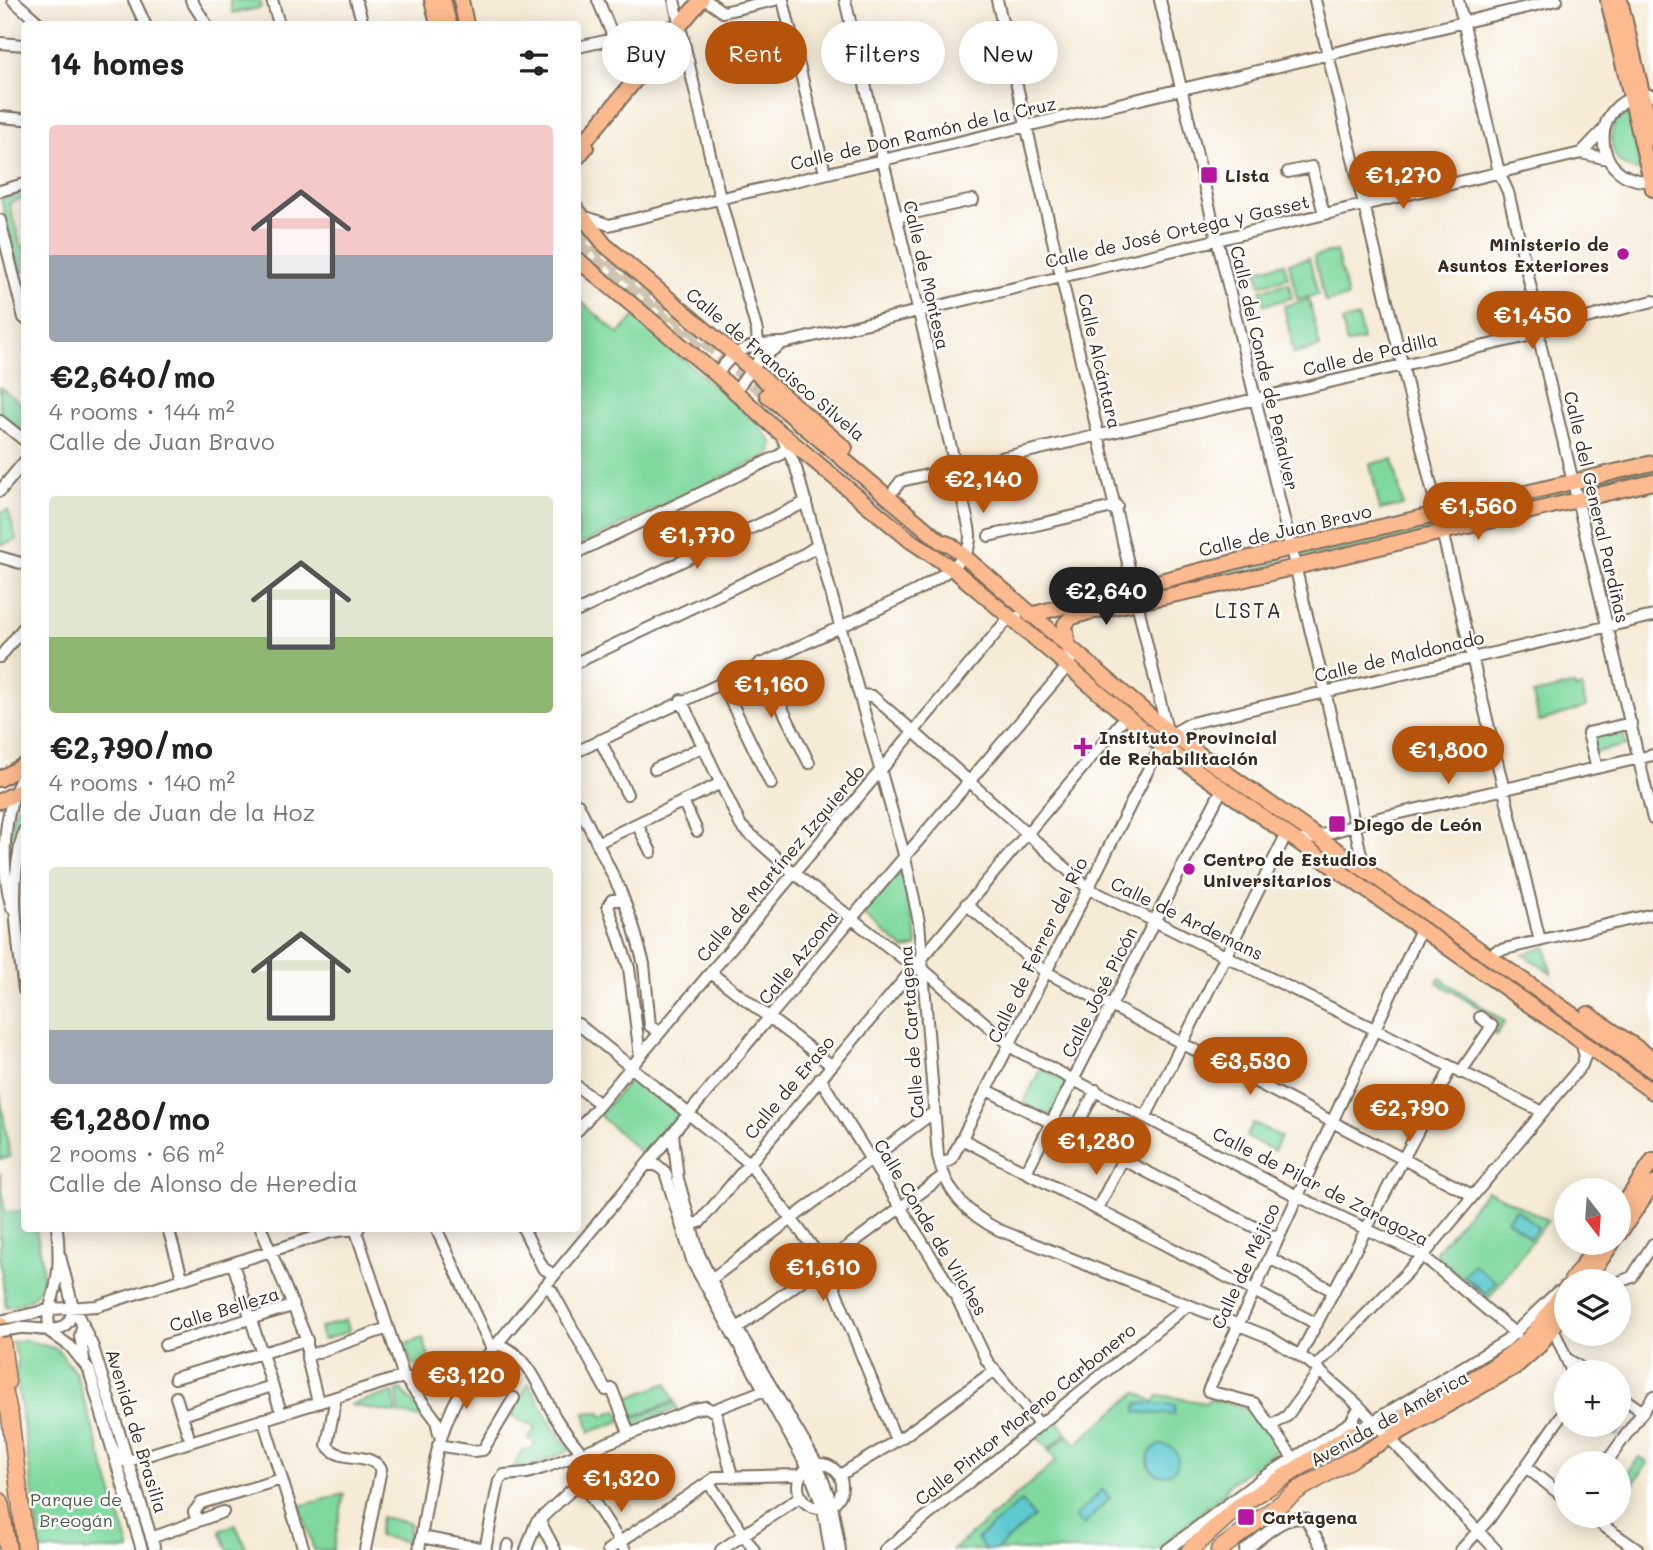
<!DOCTYPE html>
<meta charset="utf-8">
<style>
body{margin:0;font-family:Mali,sans-serif;background:#f2f2f2;color:#222;height:100vh;display:flex;flex-direction:column;font-size:26px;white-space:nowrap}
*{box-sizing:border-box;margin:0}
p{font-size:23px;color:#767676}
.icon{flex:none;width:38px;height:38px;fill:none;stroke:currentColor;stroke-width:2;stroke-linecap:round;stroke-linejoin:round}
.map{position:relative;flex:1;overflow:hidden}
.sheet{position:absolute;left:21px;top:21px;width:560px;height:1211px;display:flex;flex-direction:column;background:#fff;border-radius:7px;box-shadow:0 4px 18px #0003}
.sheet>*{flex:none}
.top-card{position:absolute;left:602px;top:21px;width:665px;height:63px;display:flex;gap:14px}
.needle{width:46px;rotate:163deg}
.controls{position:absolute;left:1554px;top:1178px;display:grid;gap:14px}
.controls a{display:grid;place-items:center;width:77px;height:77px;border-radius:50%;background:#fff;box-shadow:0 4px 18px #0003;font-size:35px}
.price{position:absolute;translate:-50% -60px;padding:0 16px;border-radius:24px;background:#b45309;color:#fff;font-size:23px;line-height:46px;filter:drop-shadow(0 2px 4px #0008)}
.price::after{content:'';position:absolute;left:50%;top:42px;width:21px;height:16px;margin-left:-10px;background:inherit;clip-path:polygon(0 0,100% 0,50% 100%)}
.price.selected{background:#222;color:#fff}
ul{padding:0;list-style:none}
li{display:grid;align-content:center;gap:14px;height:371px;padding:0 28px}
li span{display:grid;place-items:center;height:217px;border-radius:7px;color:#555}
li>.icon{margin-inline-start:auto}
span .icon{width:126px;height:126px;fill:#fffc;stroke-width:1}
li b{font-size:30px}
h2{display:flex;justify-content:space-between;align-items:center;height:84px;padding:0 28px;font-size:30px}
.pill{padding:0 24px;border-radius:32px;background:#fff;box-shadow:0 4px 18px #0003;font-size:24px;line-height:63px}
.pill.selected{background:#b45309;color:#fff}
.map>svg:first-child{display:block}
</style>
<div class="map">
<svg width="1653" height="1550" viewBox="0 0 1653 1550">
<rect width="100%" height="100%" fill="#fff"/>
<filter id="ink" filterUnits="userSpaceOnUse"><feTurbulence type="fractalNoise" baseFrequency=".0143" numOctaves="2"/><feDisplacementMap in="SourceGraphic" scale="14" xChannelSelector="R" yChannelSelector="G"/><feConvolveMatrix kernelMatrix="1 2 1 2 8 2 1 2 1" color-interpolation-filters="sRGB"/></filter>
<filter id="wash" filterUnits="userSpaceOnUse"><feTurbulence type="fractalNoise" baseFrequency=".00686" numOctaves="4" result="noise"/><feDisplacementMap in="SourceGraphic" scale="28" xChannelSelector="R" yChannelSelector="G"/><feGaussianBlur stdDeviation="1.57" result="paint"/><feColorMatrix in="noise" values="0 0 0 0 0 0 0 0 0 0 0 0 0 0 0 0 0 1.4 0 .05"/><feComposite in="paint" operator="in"/></filter>
<g filter="url(#wash)">
<rect width="100%" height="100%" fill="#f5ebd6"/>
<path fill="#7fd99f" stroke="#5d825e" stroke-width="2" d="M230,0H260L261,8L232,13Z
M1627,111L1642,171L1641,172C1634,170 1626,168 1621,163C1606,149 1609,118 1627,111Z
M24,192V198L9,203L21,246H24V272L19,273L18,258H15L1,199Z
M1336,251L1348,297L1325,302L1314,256Z
M1309,258L1318,295L1297,299L1289,263Z
M1284,263L1288,278L1260,285L1257,270Z
M1289,283L1292,298L1264,305L1261,290Z
M578,299L619,334L634,317L758,424L772,443L771,454L578,546Z
M1309,299L1320,347L1294,354L1284,306Z
M1358,317L1363,340L1347,344L1342,321Z
M0,387L24,406V433L0,413Z
M1393,459L1403,505L1380,510L1370,464Z
M1653,466V477L1585,494L1582,483Z
M1569,488L1571,498L1446,529L1444,517Z
M8,510L17,540L1,545L0,513Z
M1434,520L1437,531L1304,562L1302,551Z
M1283,556L1285,564L1144,598L1142,591Z
M1574,685L1575,689L1582,687L1586,707L1539,722L1533,694Z
M1621,724L1626,745L1592,753L1587,732Z
M24,798C24,824 12,849 11,876C8,855 6,813 24,798Z
M899,874L905,877L917,941L916,947L904,949L863,915Z
M1546,947L1551,973L1523,954Z
M1440,978L1505,1022L1496,1035L1493,1033L1498,1027L1495,1018L1437,982Z
M1041,1068L1065,1080L1066,1084L1051,1114L1046,1116L1023,1104Z
M633,1077L680,1113L644,1155L599,1115Z
M0,1094L10,1157L0,1159Z
M1253,1123L1281,1137L1274,1151L1246,1137Z
M0,1172L5,1213L24,1210V1228L36,1229C42,1265 56,1301 6,1307L0,1261Z
M1487,1190L1548,1220L1488,1299L1436,1256V1251Z
M346,1320L350,1331L323,1340L320,1328Z
M423,1338L430,1361L414,1366L403,1345Z
M24,1340L57,1349L76,1374L130,1550H41L16,1373L18,1358L11,1342Z
M529,1383L554,1429L570,1450L526,1469H513L522,1450L531,1449L535,1442L529,1438L536,1427L517,1419L516,1415L510,1417Z
M667,1383L674,1401L630,1418L623,1400Z
M401,1390L424,1415V1418L399,1414L397,1391Z
M393,1392L396,1413L350,1405Z
M1137,1392L1154,1402L1159,1395L1206,1403L1209,1399C1248,1407 1262,1410 1279,1449L1229,1484L1225,1492L1156,1550H953L1056,1461L1049,1451L1068,1435L1076,1444Z
M1619,1399L1635,1410L1616,1436L1599,1426L1619,1424Z
M675,1403L677,1409L630,1427L627,1421Z
M617,1410L621,1421L590,1432L585,1413L601,1412L602,1416Z
M1056,1420L1067,1433L1048,1449L1036,1436Z
M1639,1457L1648,1463L1622,1500L1619,1497V1485Z
M589,1464L602,1473L604,1491H607L604,1494L591,1493L586,1478Z
M344,1494L333,1550H314L300,1506Z
M381,1517L410,1523L407,1542L378,1536Z
M235,1524L247,1550H228L220,1531Z"/>
<path fill="#5dcad0" stroke="#4c7a77" stroke-width="2" d="M1516,1209L1538,1227L1530,1238L1507,1219Z
M1473,1264L1496,1282L1486,1294L1464,1276Z
M1137,1403L1175,1405L1174,1415L1136,1412Z
M1148 1460a15 15 0 1 1 30 0a15 15 0 1 1-30 0Z
M1102,1490L1110,1498L1083,1526L1075,1517Z
M1021,1501L1034,1517L996,1550H986L977,1539Z"/>
</g>
<g filter="url(#ink)">
<g fill="none" stroke-linecap="round" stroke-linejoin="round">
<path stroke="#d0c4b1" stroke-width="14" stroke-dasharray="14 7" stroke-linecap="butt" d="M578,231L767,395
M578,246L699,349"/>
<path stroke="#d0c4b1" stroke-width="16" stroke-dasharray="16 8" stroke-linecap="butt" d="M1361,1440L1392,1423"/>
<g stroke="#7c6e5e" stroke-width="14">
<path id="minor" d="M13,0L40,24
M134,0L145,24
M191,0L206,24
M272,0L279,24
M356,0L363,24
M598,0L614,39
M674,0L721,202L757,331L759,360
M706,0L723,12L775,0
M783,0L825,173
M997,0L1167,731
M1160,0L1325,691L1364,868
M1315,0L1540,941
M1458,0L1499,172L1508,192L1539,322L1540,343L1653,819
M0,43L24,45
M578,47L680,24
M1653,95C1587,92 1587,185 1653,181
M0,117L24,119
M1581,153L1603,130
M1288,172L1312,167L1324,214
M0,191L24,184
M896,217L973,200
M584,219L589,218L609,225L1557,0
M0,220L24,318
M717,375C733,348 755,342 784,343L1581,153L1608,159
M735,391L759,360L781,344
M0,421L24,440
M782,437L796,468L905,858L919,922L938,1156C946,1192 967,1214 999,1230L1269,1337L1308,1361L1357,1404L1496,1550
M894,490L901,481L1528,336L1551,327L1653,301
M0,491L24,462
M989,536L1117,506
M578,552L780,455L788,445
M0,557L24,564
M578,611L806,502
M0,657L24,627
M578,662L806,553L818,545
M760,663L809,763
M721,681L771,784
M860,695L872,696L913,731L1089,889L1541,1111
M681,700L741,826L795,874L914,967L925,971L1016,1050L1297,1196L1423,1256L1516,1334
M600,740L627,794
M578,751L916,591C993,546 969,545 956,469L845,0
M1597,768L1588,733L1631,723
M655,769L704,746
M683,801L697,831
M578,804L620,890L633,925L644,964L650,1026L660,1032
M637,824L651,852
M24,831C8,885 17,935 24,990
M1293,840H1305L1383,817L1653,755
M597,843L721,783
M624,900H612L608,906L629,968L640,1056
M966,904L1044,971L1472,1195
M12,908C0,866 2,812 24,773
M1496,951L1653,914
M711,973L831,1065
M578,1024L748,1162L824,1262L895,1438
M1460,1073L1492,1026L1480,1017
M820,1078L957,1298L987,1361L1040,1425
M578,1087L600,1104
M987,1090L1276,1238
M1146,1116L1286,835
M578,1130L997,632L1009,618L1017,617
M1073,1133L1096,1090
M673,1134L678,1179L699,1254L722,1303L817,1464L832,1505L840,1550
M962,1139L1317,1324
M940,1164L951,1160L1154,758L1175,732L1191,723L1653,616
M647,1165H657L665,1172L693,1263L808,1468L823,1508L830,1550
M1026,1172L1222,789
M1098,1208L1132,1141
M689,1225L700,1222L1126,716
M168,1228L182,1277
M261,1228L307,1340V1358L318,1402
M355,1228L404,1377L436,1420L439,1434
M436,1228L492,1349
M523,1228L543,1268L554,1275
M60,1256L72,1303L93,1347L155,1550
M1269,1258L1334,1291
M233,1264L279,1406
M710,1280L934,1112
M1619,1282L1632,1277L1653,1244
M545,1286L552,1291L606,1390L612,1389L629,1433
M0,1321L52,1309L97,1306L331,1232L359,1228
M83,1324L80,1336L84,1359
M20,1328C43,1327 67,1341 74,1307
M1553,1328L1572,1372
M735,1330L943,1176
M50,1332L70,1346L89,1370L142,1550
M50,1332C45,1313 53,1302 56,1284C60,1265 59,1247 57,1228
M496,1344C528,1352 541,1391 555,1417C563,1430 572,1441 582,1453
M165,1345L292,1306
M1300,1355L1451,1068
M307,1356L388,1328
M1566,1358L1587,1372
M1315,1367L1423,1256L1582,1065L1585,1056L1581,1042
M175,1378L307,1340
M1619,1395L1643,1412
M176,1397L188,1434
M336,1397L327,1445C340,1464 368,1450 381,1469L365,1550
M713,1410L765,1390
M182,1415L272,1386
M263,1419L304,1550
M1271,1426L1287,1416L1320,1370
M1352,1434L1506,1341L1557,1292
M111,1445L119,1460L128,1461L395,1379C420,1374 448,1386 471,1375
M438,1445L473,1451L483,1450L514,1398
M582,1453L584,1486L625,1550
M1293,1458L1254,1403L1208,1391L1422,927
M1606,1463L1653,1397
M798 1486a22 22 0 1 1 44 0a22 22 0 1 1-44 0Z
M1526,1467L1566,1499
M840,1475L904,1436L994,1371
M709,1483L754,1550
M1589,1516L1638,1550
M197,1520L194,1512L201,1503L282,1479
M540,1521L555,1550
M421,1537L486,1549
M151,1538L223,1512
M419,1550C430,1488 434,1428 471,1375L852,918L1068,666L1071,659L1068,648
M485,1550L499,1481L504,1475L527,1473L546,1467L694,1409L706,1407L716,1413L732,1476
M507,1550L508,1545
M526,1550L536,1523L582,1480
M608,1550L716,1477L801,1475
M721,1550L801,1496
M885,1550L1188,1305
M1167,1550L1261,1479L1351,1422L1356,1413
M1245,1550C1263,1537 1283,1514 1306,1519L1323,1550
M1461,1550L1489,1519L1566,1409"/>
</g>
<g stroke="#7c6e5e" stroke-width="18">
<path id="major" d="M432,0L438,24
M443,0L449,24
M461,0L466,24
M1608,0L1653,189
M1620,0L1653,139
M578,157L586,147L585,141L701,0
M578,211L605,245L845,448
M578,260L717,375L776,429L911,541L953,569L1162,746L1653,1092
M767,395L940,541L951,545L1172,735L1653,1071
M1030,615L1249,558L1653,463
M1068,648L1065,624L1072,617L1086,613L1220,585L1653,482
M0,779L24,765
M0,801L24,789
M1588,1014L1653,1059
M1619,1212L1653,1160
M1619,1234L1653,1184
M1579,1271L1598,1242
M1586,1281L1613,1242
M1352,1459L1515,1367L1540,1345L1566,1308"/>
</g>
<g stroke="#7c6e5e" stroke-width="19">
<path id="highway" d="M1572,1281L1579,1271
M0,1325L7,1382
M0,1372L10,1416L26,1550
M1395,1421C1438,1398 1486,1377 1524,1344C1541,1329 1553,1307 1566,1289
M0,1501L8,1550
M1190,1550L1239,1506L1352,1434
M1219,1550L1300,1489L1352,1459"/>
</g>
<use href="#minor" stroke="#fff" stroke-width="10"/>
<use href="#major" stroke="#fcba8e" stroke-width="14"/>
<use href="#highway" stroke="#fcba8e" stroke-width="16"/>
<g stroke="#7c6e5e" stroke-width="14" stroke-linecap="butt">
<path id="minor-bridge" d="M0,1331L20,1328"/>
</g>
<use href="#minor-bridge" stroke="#fff" stroke-width="10"/>
</g>
</g>
<g fill="#b5179e" stroke="#fff" stroke-width="2.5">
<rect x="1200" y="166" width="18" height="18" rx="3.5"/>
<circle cx="1623" cy="254" r="7"/>
<path d="M1079.5 736.5h7v7h7v7h-7v7h-7v-7h-7v-7h7z"/>
<rect x="1328" y="815" width="18" height="18" rx="3.5"/>
<circle cx="1189" cy="869" r="7"/>
<rect x="1237" y="1508" width="18" height="18" rx="3.5"/>
</g>
<g text-anchor="middle" dominant-baseline="central" stroke-width="5" stroke-linejoin="round" paint-order="stroke">
<g font-size="18" fill="#3b2a1e" stroke="#fff">
<text transform="translate(923 133) rotate(-13)">Calle de Don Ramón de la Cruz</text>
<text transform="translate(1177 231) rotate(-13)">Calle de José Ortega y Gasset</text>
<text transform="translate(927 275) rotate(77)">Calle de Montesa</text>
<text transform="translate(1370 354) rotate(-13)">Calle de Padilla</text>
<text transform="translate(1100 361) rotate(77)">Calle Alcántara</text>
<text transform="translate(776 364) rotate(40)">Calle de Francisco Silvela</text>
<text transform="translate(1265 368) rotate(77)">Calle del Conde de Peñalver</text>
<text transform="translate(1597 507) rotate(77)">Calle del General Pardiñas</text>
<text transform="translate(1285 530) rotate(-13)">Calle de Juan Bravo</text>
<text transform="translate(1399 656) rotate(-13)">Calle de Maldonado</text>
<text transform="translate(780 863) rotate(-50)">Calle de Martínez Izquierdo</text>
<text transform="translate(1187 918) rotate(26)">Calle de Ardemans</text>
<text transform="translate(1037 950) rotate(-64)">Calle de Ferrer del Río</text>
<text transform="translate(798 957) rotate(-51)">Calle Azcona</text>
<text transform="translate(1099 992) rotate(-63)">Calle José Picón</text>
<text transform="translate(911 1032) rotate(-94)">Calle de Cartagena</text>
<text transform="translate(789 1087) rotate(-50)">Calle de Eraso</text>
<text transform="translate(1321 1186) rotate(27)">Calle de Pilar de Zaragoza</text>
<text transform="translate(931 1227) rotate(59)">Calle Conde de Vilches</text>
<text transform="translate(1245 1266) rotate(-65)">Calle de Méjico</text>
<text transform="translate(224 1309) rotate(-17)">Calle Belleza</text>
<text transform="translate(1025 1414) rotate(-39)">Calle Pintor Moreno Carbonero</text>
<text transform="translate(1389 1418) rotate(-29)">Avenida de América</text>
<text transform="translate(137 1431) rotate(73)">Avenida de Brasilia</text>
</g>
<g font-size="18" font-weight="bold" fill="#3b2a1e" stroke="#fff" text-anchor="start">
<text x="1225" y="175">Lista</text>
<text x="1609" y="244" text-anchor="end">Ministerio de<tspan x="1609" dy="21">Asuntos Exteriores</tspan></text>
<text x="1099" y="737">Instituto Provincial<tspan x="1099" dy="21">de Rehabilitación</tspan></text>
<text x="1353" y="824">Diego de León</text>
<text x="1203" y="859">Centro de Estudios<tspan x="1203" dy="21">Universitarios</tspan></text>
<text x="1262" y="1517">Cartagena</text>
</g>
<g font-size="18" fill="#4f5f45" stroke="#fff">
<text x="76" y="1499">Parque de<tspan x="76" dy="21">Breogán</tspan></text>
</g>
<g font-size="21" letter-spacing="2" fill="#3b2a1e" stroke="#fff">
<text x="1249" y="609">LISTA</text>
</g>
</g>
</svg>
<div class="controls">
<a><svg class="needle" viewBox="-14 -14 28 28"><path d="M0-13l5 13h-10z" fill="#e53935"/><path d="M0 13l5-13h-10z" fill="#767676"/></svg></a>
<a><svg class="icon" aria-label="layers" viewBox="0 0 24 24"><path d="M12 4l9 5-9 5-9-5zM3 14l9 5 9-5"/></svg></a>
<a>+</a>
<a>−</a>
</div>
<b class="price" style="left:1403px;top:211px">€1,270</b>
<b class="price" style="left:1532px;top:351px">€1,450</b>
<b class="price" style="left:983px;top:515px">€2,140</b>
<b class="price" style="left:1478px;top:542px">€1,560</b>
<b class="price" style="left:697px;top:571px">€1,770</b>
<b class="price selected" style="left:1106px;top:627px">€2,640</b>
<b class="price" style="left:771px;top:720px">€1,160</b>
<b class="price" style="left:1448px;top:786px">€1,800</b>
<b class="price" style="left:1250px;top:1097px">€3,530</b>
<b class="price" style="left:1409px;top:1144px">€2,790</b>
<b class="price" style="left:1096px;top:1177px">€1,280</b>
<b class="price" style="left:823px;top:1303px">€1,610</b>
<b class="price" style="left:466px;top:1411px">€3,120</b>
<b class="price" style="left:621px;top:1514px">€1,320</b>
<div class="top-card">
<a class="pill">Buy</a>
<a class="pill selected">Rent</a>
<a class="pill">Filters</a>
<a class="pill">New</a>
</div>
<section class="sheet">
<h2>14 homes<svg class="icon" aria-label="filters" viewBox="0 0 24 24"><path d="M4 7h16M4 17h16"/><circle cx="9" cy="7" r="2"/><circle cx="15" cy="17" r="2"/></svg></h2>
<ul>
<li><span style="background:linear-gradient(#f6c9c9 60%,#9aa5b1 0)"><svg class="icon" aria-label="home" viewBox="0 0 24 24"><path d="M3 11l9-7 9 7M6 9v11h12V9"/></svg></span><div><b>€2,640/mo</b><p>4 rooms · 144 m²</p><p>Calle de Juan Bravo</p></div></li>
<li><span style="background:linear-gradient(#dfe7d0 65%,#8fb573 0)"><svg class="icon" aria-label="home" viewBox="0 0 24 24"><path d="M3 11l9-7 9 7M6 9v11h12V9"/></svg></span><div><b>€2,790/mo</b><p>4 rooms · 140 m²</p><p>Calle de Juan de la Hoz</p></div></li>
<li><span style="background:linear-gradient(#dfe7d0 75%,#9aa5b1 0)"><svg class="icon" aria-label="home" viewBox="0 0 24 24"><path d="M3 11l9-7 9 7M6 9v11h12V9"/></svg></span><div><b>€1,280/mo</b><p>2 rooms · 66 m²</p><p>Calle de Alonso de Heredia</p></div></li>
</ul>
</section>
</div>
